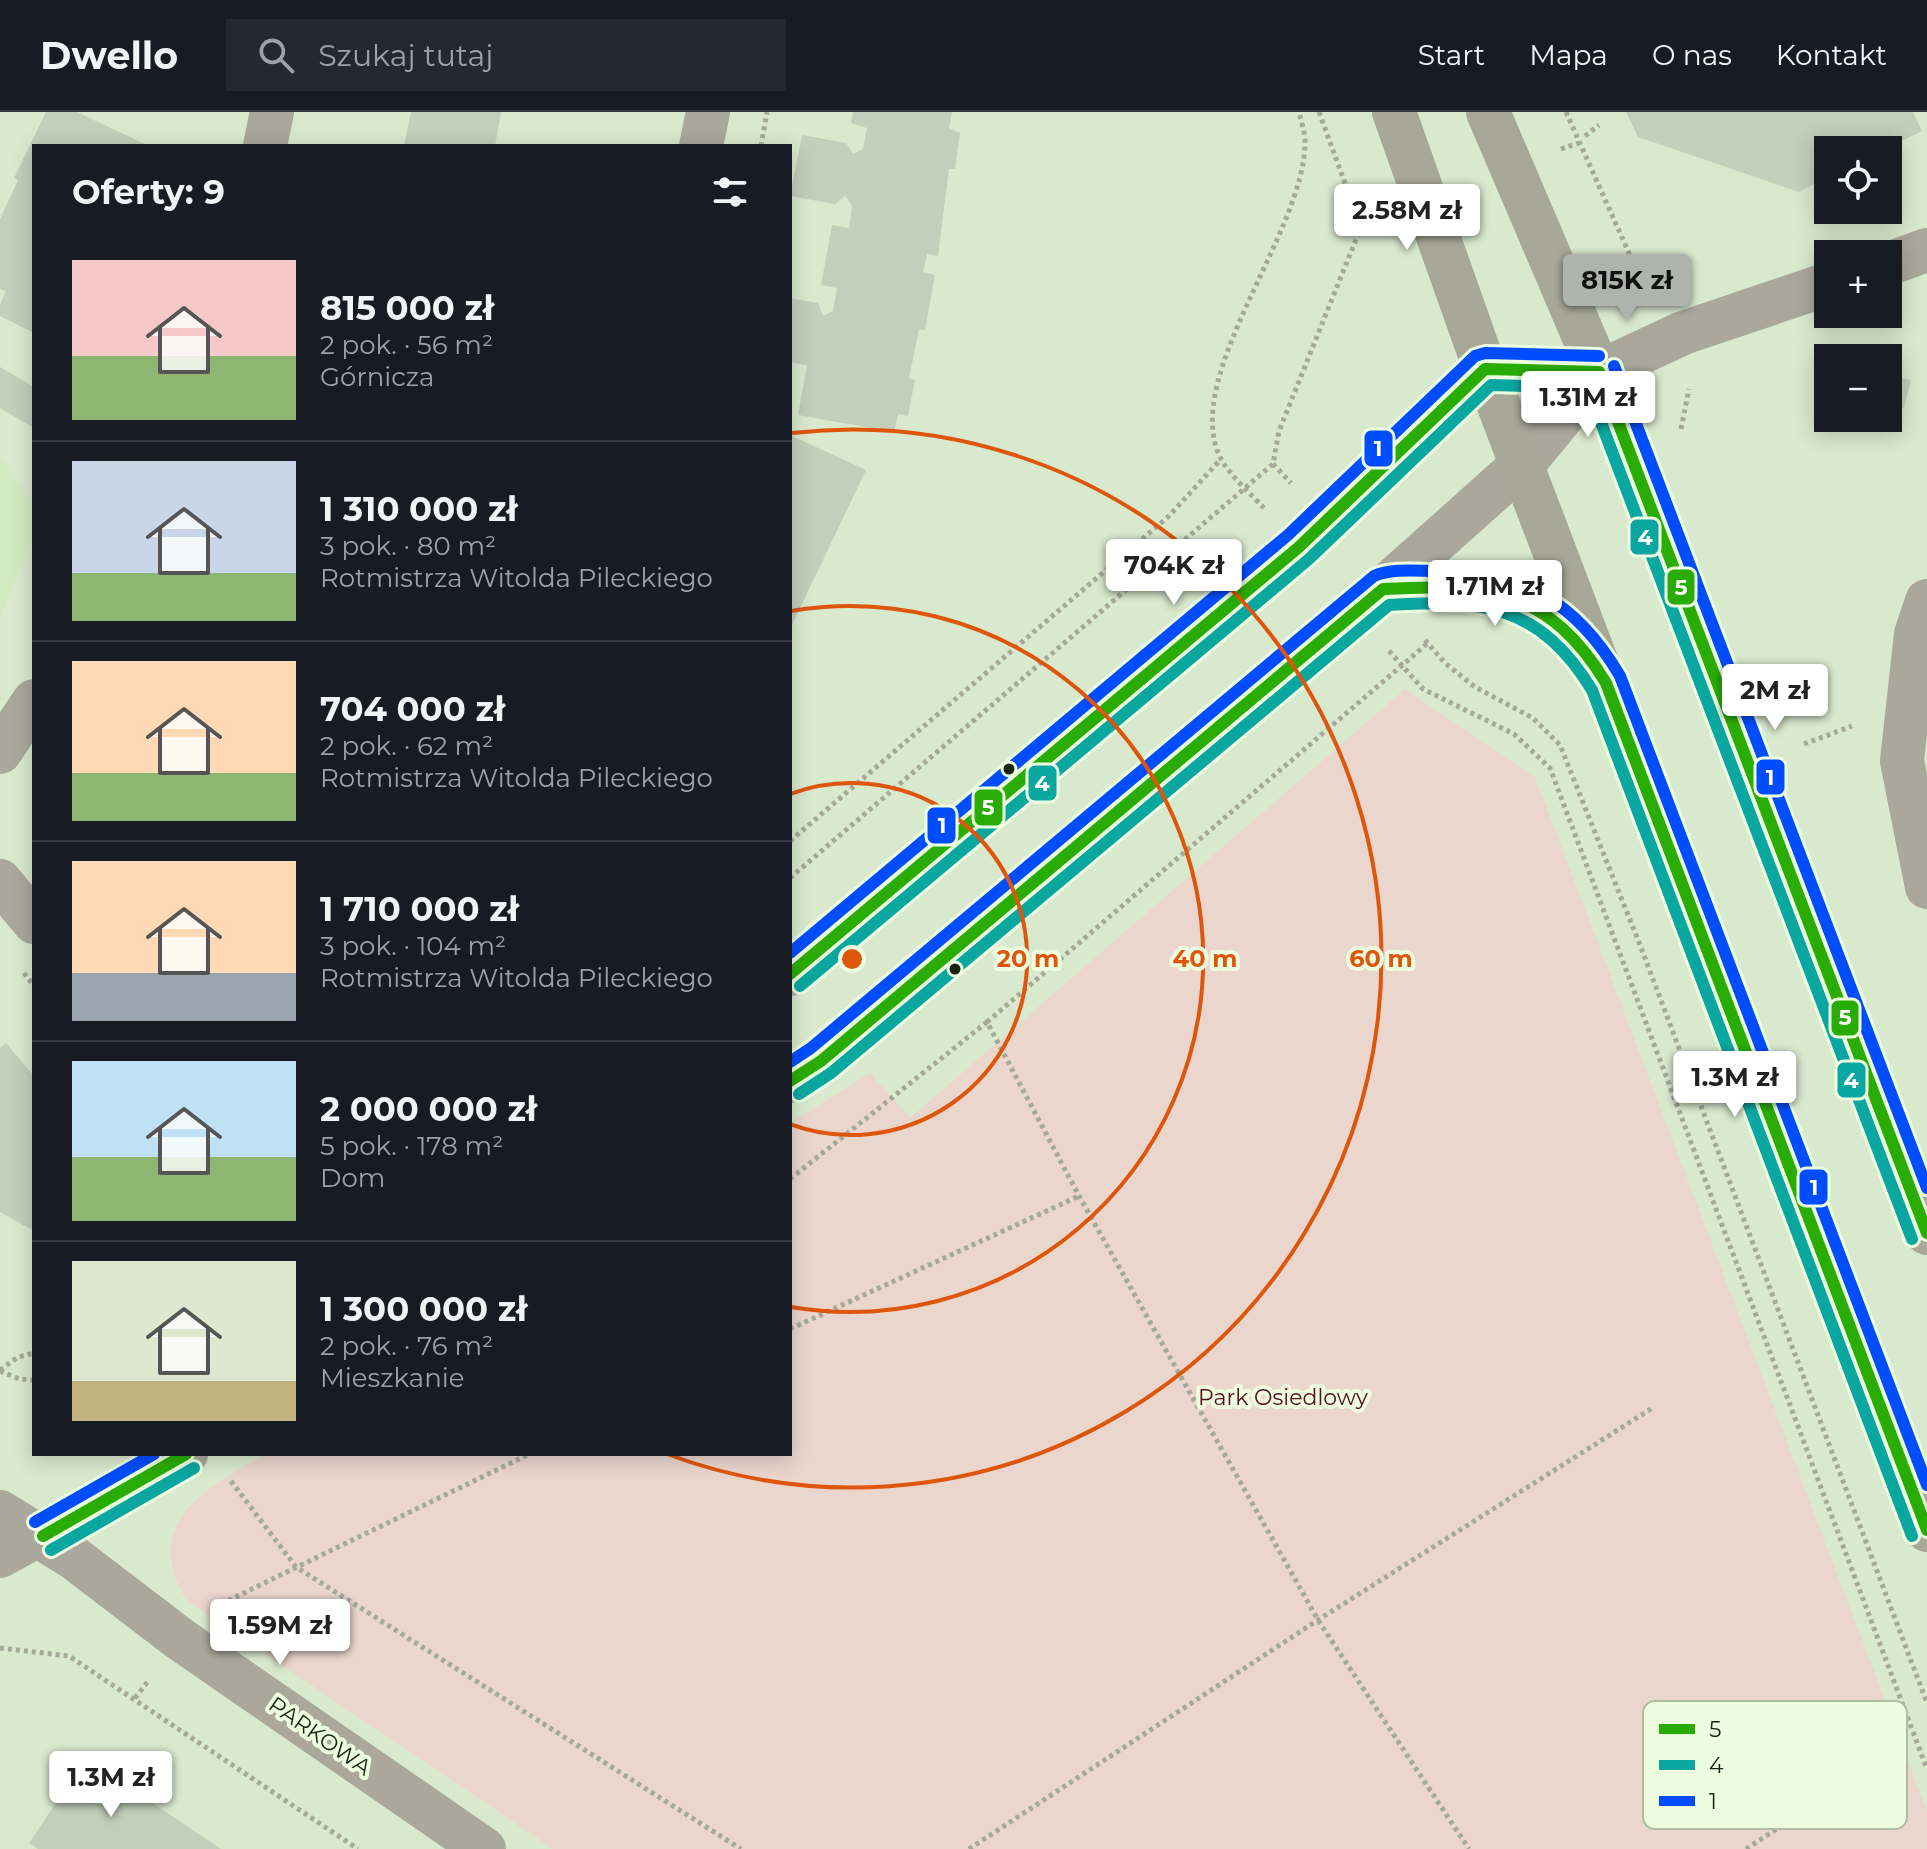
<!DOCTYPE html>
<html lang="pl">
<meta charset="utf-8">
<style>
body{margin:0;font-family:Montserrat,sans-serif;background:#242831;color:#f1f3f6;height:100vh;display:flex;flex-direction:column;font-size:30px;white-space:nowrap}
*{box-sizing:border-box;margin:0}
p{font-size:26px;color:#9ea1a6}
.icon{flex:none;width:44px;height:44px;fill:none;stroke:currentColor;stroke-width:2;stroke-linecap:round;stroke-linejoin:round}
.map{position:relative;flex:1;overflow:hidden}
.sheet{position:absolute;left:32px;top:32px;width:760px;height:1312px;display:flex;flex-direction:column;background:#171b24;border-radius:0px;box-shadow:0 4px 20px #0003}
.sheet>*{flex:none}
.fabs{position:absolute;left:1814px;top:24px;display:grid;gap:16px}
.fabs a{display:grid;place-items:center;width:88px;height:88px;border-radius:0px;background:#171b24;box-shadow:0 4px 20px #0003;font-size:40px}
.price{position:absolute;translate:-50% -68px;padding:0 18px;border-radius:8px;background:#fff;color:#222;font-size:26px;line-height:52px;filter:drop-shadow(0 2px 4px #0008)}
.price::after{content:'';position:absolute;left:50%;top:48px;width:24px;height:18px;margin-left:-12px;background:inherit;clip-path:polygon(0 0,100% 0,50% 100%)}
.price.active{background:#aeb4ad;color:#111}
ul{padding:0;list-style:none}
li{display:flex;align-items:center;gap:24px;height:200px;padding:0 40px}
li+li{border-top:2px solid #363941}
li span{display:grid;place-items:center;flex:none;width:224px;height:160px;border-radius:0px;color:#555}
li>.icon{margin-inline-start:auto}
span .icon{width:96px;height:96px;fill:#fffc;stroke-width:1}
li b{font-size:34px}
h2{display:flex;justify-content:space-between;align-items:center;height:96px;padding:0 40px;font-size:34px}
header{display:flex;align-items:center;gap:48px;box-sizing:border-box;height:112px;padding:0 40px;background:#171b24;border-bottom:2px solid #363941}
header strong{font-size:38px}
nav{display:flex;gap:44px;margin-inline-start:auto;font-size:28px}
.search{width:560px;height:72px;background:#242831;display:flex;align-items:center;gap:20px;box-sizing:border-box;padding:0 28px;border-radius:0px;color:#9ea1a6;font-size:30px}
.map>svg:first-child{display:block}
</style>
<header>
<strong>Dwello</strong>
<div class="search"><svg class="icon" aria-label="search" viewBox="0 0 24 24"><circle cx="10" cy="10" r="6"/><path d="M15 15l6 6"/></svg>Szukaj tutaj</div>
<nav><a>Start</a><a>Mapa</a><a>O nas</a><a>Kontakt</a></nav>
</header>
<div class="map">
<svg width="1927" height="1737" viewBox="0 0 1927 1737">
<rect width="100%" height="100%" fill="#d9e9ce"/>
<path fill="#d1eabf" d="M0,344L34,393V422L0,506Z"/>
<path fill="#ead6cd" d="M1405,577L1535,665L1927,1699V1737H553L186,1488C181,1477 173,1465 172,1453C162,1394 224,1368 265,1342H790V1011L870,961L910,1006Z"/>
<path fill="#c2cfba" d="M46,0H77L149,34H34L32,220L0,204V193L6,179L0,177V107L18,68L14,66Z
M411,0H501L495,34H404Z
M853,0H952L949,16L960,21L955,57H949L938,144L927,142L923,160L935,163L925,218H919L909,266L915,268L908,304L898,302L894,320L798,303L807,253L790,250V186L818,191L823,204L833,199L837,176L821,173L832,113L849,116L852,94L845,84L835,92L790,84L802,23L846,31L853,42L863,37L867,16L851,11Z
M1626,0H1913L1922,19L1883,38H1828V65L1799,80L1638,25Z
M0,255L34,275V316L0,296Z
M1888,263L1911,268L1904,296L1888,292Z
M790,323L866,358L790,517Z
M6,931L34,964V1119L0,1100V936Z
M86,1646L221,1737H38L29,1731Z"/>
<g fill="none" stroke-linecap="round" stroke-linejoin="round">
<path stroke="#a6a99a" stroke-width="5" stroke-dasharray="4 4" stroke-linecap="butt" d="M1319,0L1361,115L1377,109
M1566,0L1645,177L1649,179
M1585,24L1599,13
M761,34L767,0
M1561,37L1579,31
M1681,317L1689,277
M1273,352L1291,371
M1264,396C1250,381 1229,363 1220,345C1181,264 1305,120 1305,30C1305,20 1301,9 1299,0
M1425,528L1445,551L1475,575L1533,606L1560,633L1640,833L1927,1591
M1389,539L1423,577L1514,622L1550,656L1927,1657
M1804,632L1852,614
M790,729L1169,404L1221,347
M790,766L1273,352L1279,319L1361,115
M24,861L34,874
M987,910L1428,531
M790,1067L987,910L1079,1084L1318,1508L1469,1737
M790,1217L1079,1084
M0,1258L18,1245L34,1241
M0,1259L19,1267L34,1268
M231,1369L296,1455L741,1737
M221,1492L529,1342
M0,1536L69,1544L358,1737
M135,1586L149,1568
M969,1737L1318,1508L1654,1295
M1746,1737L1812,1694"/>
<path stroke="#aaa89b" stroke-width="44" d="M265,34L272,0
M701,34L708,0
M1888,152L1927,138
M1599,260L1683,221L1828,172
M1927,489L1916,522L1902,649L1927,775
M0,640L34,589
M0,769L34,810
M0,1400L74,1446L180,1527L484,1737"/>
<path stroke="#aaa89b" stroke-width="44" d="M1383,477C1405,475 1428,472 1451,472C1501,473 1575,504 1597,552
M790,862L1299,435L1485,257L1599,260
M790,969L821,949L1383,477L1524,351L1599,260
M0,1444L186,1342"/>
<path stroke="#a7a897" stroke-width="44" d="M1394,0L1485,257L1927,1418
M1488,0L1599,260L1696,507L1927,1121"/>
<g stroke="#ecfde0" stroke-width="18">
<path id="bus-1" d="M1599,260L1927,1121
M790,862L1299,435L1485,257L1599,260
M790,969L821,949L1383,477C1486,471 1549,477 1606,571L1927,1418
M43,1424L186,1342"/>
</g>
<g stroke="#ecfde0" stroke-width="18">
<path id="bus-2" d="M1584,266L1912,1127
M800,874L1309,447L1491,273L1599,276
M799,982L831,961L1389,493C1483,487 1540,493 1592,578L1912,1424
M51,1438L194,1356"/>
</g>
<g stroke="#ecfde0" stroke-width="18">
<path id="bus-3" d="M1614,254L1927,1076
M790,841L1288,423L1475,244L1485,241L1599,244
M790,950L811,936L1374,464C1392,456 1417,459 1436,459C1523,460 1576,489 1620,564L1927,1373
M35,1410L154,1342"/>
</g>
<use href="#bus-1" stroke="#2aac06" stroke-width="12"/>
<use href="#bus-2" stroke="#0aa7a0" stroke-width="12"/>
<use href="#bus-3" stroke="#004dff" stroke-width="12"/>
</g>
<g fill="none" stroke="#de560c" stroke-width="4">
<path d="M790 682A176 176 0 1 1 790 1012"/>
<path d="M791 499A353 353 0 1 1 791 1195"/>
<path d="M792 321A529 529 0 1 1 667 1342"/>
</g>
<g fill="#1a2311" stroke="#ecfde0" stroke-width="3">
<circle cx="1009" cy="657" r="7"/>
<circle cx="955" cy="857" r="7"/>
</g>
<g text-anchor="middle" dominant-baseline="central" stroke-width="8" stroke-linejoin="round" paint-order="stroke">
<g font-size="22" fill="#580d21" stroke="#ecfde0">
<text x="1283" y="1285">Park Osiedlowy</text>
</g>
<g font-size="22" fill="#1a2311" stroke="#ecfde0">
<text transform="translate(320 1624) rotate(35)">PARKOWA</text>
</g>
</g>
<rect x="1643" y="1589" width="264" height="128" rx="12" fill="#ecfde0" stroke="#adbca2" stroke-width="2"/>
<rect x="1659" y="1612" width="36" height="10" fill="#2aac06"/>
<rect x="1659" y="1648" width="36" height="10" fill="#0aa7a0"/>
<rect x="1659" y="1684" width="36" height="10" fill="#004dff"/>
<g font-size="22" fill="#1a2311">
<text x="1709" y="1625">5</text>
<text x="1709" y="1661">4</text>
<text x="1709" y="1697">1</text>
</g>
<circle cx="852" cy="847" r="12" fill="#de560c" stroke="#ecfde0" stroke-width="4"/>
<g font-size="24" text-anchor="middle" font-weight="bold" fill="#de560c" stroke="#ecfde0" stroke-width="8" stroke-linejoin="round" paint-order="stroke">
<text x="1028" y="855">20 m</text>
<text x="1205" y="855">40 m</text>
<text x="1381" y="855">60 m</text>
</g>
<g stroke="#ecfde0" stroke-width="3">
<rect x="1363" y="317" width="31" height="39" rx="8" fill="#004dff"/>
<rect x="1629" y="406" width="31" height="38" rx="8" fill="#0aa7a0"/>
<rect x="1666" y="456" width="30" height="38" rx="8" fill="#2aac06"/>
<rect x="1755" y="646" width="31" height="38" rx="8" fill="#004dff"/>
<rect x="1027" y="652" width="31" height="38" rx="8" fill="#0aa7a0"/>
<rect x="973" y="676" width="31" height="39" rx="8" fill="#2aac06"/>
<rect x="926" y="694" width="31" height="39" rx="8" fill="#004dff"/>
<rect x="1830" y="887" width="30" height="38" rx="8" fill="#2aac06"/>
<rect x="1836" y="949" width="31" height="38" rx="8" fill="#0aa7a0"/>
<rect x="1798" y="1056" width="31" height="38" rx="8" fill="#004dff"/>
</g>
<g font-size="22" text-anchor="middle" font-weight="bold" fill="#fff">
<text x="1378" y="344">1</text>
<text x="1645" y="433">4</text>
<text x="1681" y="483">5</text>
<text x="1770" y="673">1</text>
<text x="1042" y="679">4</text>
<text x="988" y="703">5</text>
<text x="942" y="721">1</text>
<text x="1845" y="913">5</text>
<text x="1851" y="976">4</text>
<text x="1814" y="1083">1</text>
</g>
</svg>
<div class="fabs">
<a><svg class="icon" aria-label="locate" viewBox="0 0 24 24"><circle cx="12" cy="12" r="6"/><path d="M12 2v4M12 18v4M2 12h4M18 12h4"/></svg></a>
<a>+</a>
<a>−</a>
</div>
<b class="price" style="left:1407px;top:140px">2.58M zł</b>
<b class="price active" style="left:1627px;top:210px">815K zł</b>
<b class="price" style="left:1588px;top:327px">1.31M zł</b>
<b class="price" style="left:1174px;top:495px">704K zł</b>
<b class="price" style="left:1495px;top:516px">1.71M zł</b>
<b class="price" style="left:1775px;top:620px">2M zł</b>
<b class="price" style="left:1735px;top:1007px">1.3M zł</b>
<b class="price" style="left:280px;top:1555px">1.59M zł</b>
<b class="price" style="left:111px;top:1707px">1.3M zł</b>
<section class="sheet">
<h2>Oferty: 9<svg class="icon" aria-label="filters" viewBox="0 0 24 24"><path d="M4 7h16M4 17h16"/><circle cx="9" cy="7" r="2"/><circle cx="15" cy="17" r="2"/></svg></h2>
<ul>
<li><span style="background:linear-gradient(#f6c9c9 60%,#8fb573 0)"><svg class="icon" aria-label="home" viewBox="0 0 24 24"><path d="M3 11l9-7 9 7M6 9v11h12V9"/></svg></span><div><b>815 000 zł</b><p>2 pok. · 56 m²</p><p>Górnicza</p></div></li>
<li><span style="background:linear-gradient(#c9d6e8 70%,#8fb573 0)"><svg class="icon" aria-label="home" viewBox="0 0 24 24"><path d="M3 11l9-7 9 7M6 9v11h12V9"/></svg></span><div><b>1 310 000 zł</b><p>3 pok. · 80 m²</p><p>Rotmistrza Witolda Pileckiego</p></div></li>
<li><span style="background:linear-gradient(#ffd9b3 70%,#8fb573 0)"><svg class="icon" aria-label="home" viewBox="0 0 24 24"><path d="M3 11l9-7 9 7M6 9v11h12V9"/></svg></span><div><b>704 000 zł</b><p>2 pok. · 62 m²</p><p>Rotmistrza Witolda Pileckiego</p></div></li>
<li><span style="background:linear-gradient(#ffd9b3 70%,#9aa5b1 0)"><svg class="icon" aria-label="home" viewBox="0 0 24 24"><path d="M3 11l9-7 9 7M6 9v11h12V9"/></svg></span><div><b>1 710 000 zł</b><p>3 pok. · 104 m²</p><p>Rotmistrza Witolda Pileckiego</p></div></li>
<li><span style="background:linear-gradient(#bfe0f5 60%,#8fb573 0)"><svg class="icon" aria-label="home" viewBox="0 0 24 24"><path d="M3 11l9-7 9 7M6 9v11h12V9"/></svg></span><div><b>2 000 000 zł</b><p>5 pok. · 178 m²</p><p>Dom</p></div></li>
<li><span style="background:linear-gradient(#dfe7d0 75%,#c2b280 0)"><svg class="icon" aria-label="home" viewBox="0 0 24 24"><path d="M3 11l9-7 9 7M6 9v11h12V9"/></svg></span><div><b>1 300 000 zł</b><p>2 pok. · 76 m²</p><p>Mieszkanie</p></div></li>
</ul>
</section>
</div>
